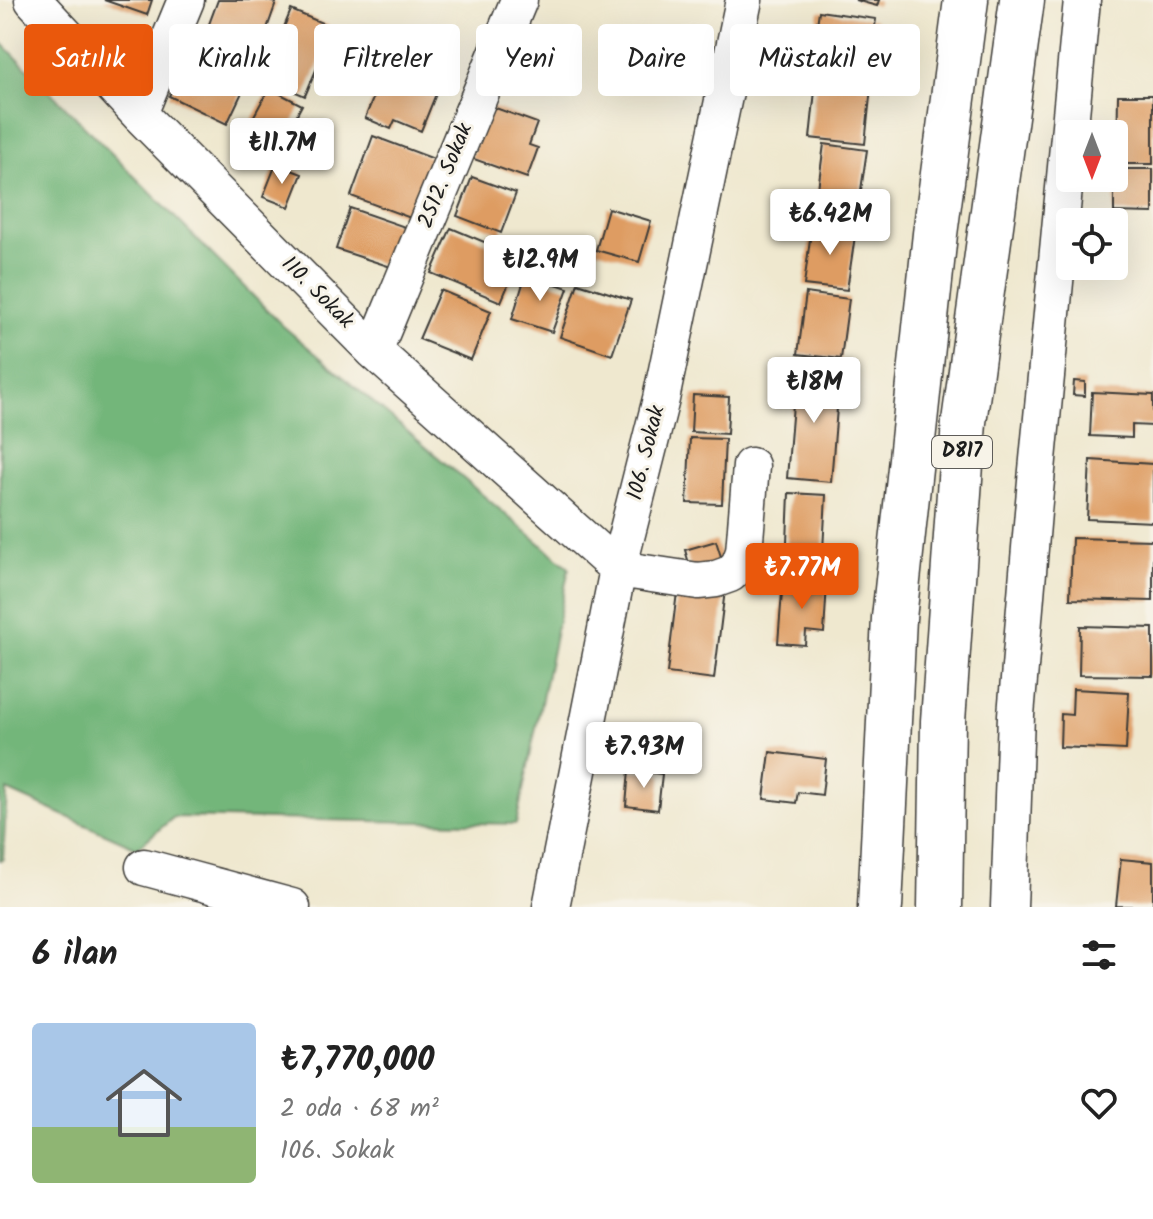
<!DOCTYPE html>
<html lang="tr">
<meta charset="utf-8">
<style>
body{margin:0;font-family:Kalam,sans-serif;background:#f2f2f2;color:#222;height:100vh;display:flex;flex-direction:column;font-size:30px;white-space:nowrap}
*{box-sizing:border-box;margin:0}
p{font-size:26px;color:#767676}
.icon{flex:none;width:44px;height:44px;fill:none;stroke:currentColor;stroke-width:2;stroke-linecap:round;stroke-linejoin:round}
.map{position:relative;height:907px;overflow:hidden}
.details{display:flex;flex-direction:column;background:#fff;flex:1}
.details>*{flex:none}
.top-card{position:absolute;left:24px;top:24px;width:1106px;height:72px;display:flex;gap:16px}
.needle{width:52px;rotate:180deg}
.buttons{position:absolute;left:1056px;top:120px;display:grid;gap:16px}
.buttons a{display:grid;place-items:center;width:72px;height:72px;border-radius:8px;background:#fff;box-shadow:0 8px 32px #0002;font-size:40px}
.price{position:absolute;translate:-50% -68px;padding:0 18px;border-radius:8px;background:#fff;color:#222;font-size:26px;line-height:52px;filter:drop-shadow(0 2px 4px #0008)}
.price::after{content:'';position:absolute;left:50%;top:48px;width:24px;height:18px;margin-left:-12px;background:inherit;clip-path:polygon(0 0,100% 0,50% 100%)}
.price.active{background:#ea580c;color:#fff}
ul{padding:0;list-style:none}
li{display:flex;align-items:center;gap:24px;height:200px;padding:0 32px}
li+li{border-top:2px solid #e0e0e0}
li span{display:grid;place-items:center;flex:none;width:224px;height:160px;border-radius:8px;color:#555}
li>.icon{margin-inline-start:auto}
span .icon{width:96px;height:96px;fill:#fffc;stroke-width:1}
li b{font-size:34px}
h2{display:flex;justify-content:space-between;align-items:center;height:96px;padding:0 32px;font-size:34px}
.tag{padding:0 28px;border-radius:8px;background:#fff;box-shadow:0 8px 32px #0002;font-size:28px;line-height:72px}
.tag.active{background:#ea580c;color:#fff}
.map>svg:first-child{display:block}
</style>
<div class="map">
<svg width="1153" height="907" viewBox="0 0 1153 907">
<rect width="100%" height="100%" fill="#f7f3e8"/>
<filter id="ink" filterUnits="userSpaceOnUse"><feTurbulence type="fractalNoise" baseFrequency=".0125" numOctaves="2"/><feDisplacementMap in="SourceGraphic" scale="16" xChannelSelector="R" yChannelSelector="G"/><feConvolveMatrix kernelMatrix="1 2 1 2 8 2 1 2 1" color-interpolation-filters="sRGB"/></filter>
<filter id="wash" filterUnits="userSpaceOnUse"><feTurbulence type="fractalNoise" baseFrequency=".006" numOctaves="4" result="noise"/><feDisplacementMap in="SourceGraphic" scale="32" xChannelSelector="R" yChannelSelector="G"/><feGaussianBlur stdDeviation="1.8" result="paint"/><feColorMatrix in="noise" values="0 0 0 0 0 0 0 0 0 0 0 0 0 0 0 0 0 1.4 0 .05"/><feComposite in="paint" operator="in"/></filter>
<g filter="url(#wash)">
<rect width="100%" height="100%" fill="#efe8cf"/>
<path fill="#73b67a" stroke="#48694b" stroke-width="2" d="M0,41L283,326L569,568L516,824L174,817L137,848L7,790L3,859L0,860Z"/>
<g id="blocks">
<path fill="#de9c62" d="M104,0H152L147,15Z
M218,0H266L276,3L258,54L205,35Z
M855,0H879L877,6Z
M291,10L334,28L305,96L263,78Z
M819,11L876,19L868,76L811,67Z
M188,57L246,84L227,124L169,96Z
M386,67L438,89L421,131L395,120L391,129L365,118Z
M816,81L871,87L865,144L810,138Z
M269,88L302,105L274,158L241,140Z
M1118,95H1153V164H1117Z
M490,106L537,123L529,145L538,148L527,178L471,158Z
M373,136L437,160L416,220L351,196Z
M824,144L867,150L858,210L816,204Z
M276,164L302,174L289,207L263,197Z
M1114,169H1153V213L1114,212Z
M472,177L516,193L501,233L457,216Z
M350,208L408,228L394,268L336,249Z
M608,208L651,221L639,262L596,250Z
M812,224L856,229L847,290L804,285Z
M451,228L520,257L501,302L431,273Z
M526,274L568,288L552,332L512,319Z
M578,283L631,300L612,355L560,337Z
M440,290L491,311L471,360L419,339Z
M806,293L849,299L841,359L798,354Z
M796,368L840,371L831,482L787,478Z
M1074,381L1085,382V396L1073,395Z
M1092,392L1153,395V426L1132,425V438L1090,436Z
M693,395L729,397L727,434L691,432Z
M690,438L725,439L722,504L687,503Z
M1090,460L1153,464V522L1087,519Z
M789,493L826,495L822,569L786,567Z
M1072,538L1153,540V601L1070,599Z
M716,541L723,563L692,573L685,550Z
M783,580L827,583L824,633L806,631L805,645L778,643Z
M678,584L725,590L714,679L667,673Z
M1080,626L1153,628V676L1079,675Z
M1073,689L1129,692L1126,750L1060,747L1061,714L1072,715Z
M770,752L826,759L822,795L798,792L796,803L764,799Z
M629,770L662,774L658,810L626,806Z
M1121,859L1153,862V907L1116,906Z"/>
</g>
</g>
<g filter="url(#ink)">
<use href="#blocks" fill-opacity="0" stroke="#3c3b37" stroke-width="2"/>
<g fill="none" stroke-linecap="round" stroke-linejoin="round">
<g stroke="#3c3b37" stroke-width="39">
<path id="street" d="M33,0L139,114L374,351L618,569L698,581L716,579L730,574L739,565L744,552L751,466
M139,114L186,0
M374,351L519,0
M144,867L292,907
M551,907L618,569L661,399L744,0
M1009,907L1016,715L1033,512L1082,0"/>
</g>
<g stroke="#3c3b37" stroke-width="47">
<path id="highway" d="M880,907L894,618L935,234L966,0
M940,907L943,721L964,422L1022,0"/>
</g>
<use href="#street" stroke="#fff" stroke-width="36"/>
<use href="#highway" stroke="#fff" stroke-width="44"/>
</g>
</g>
<g text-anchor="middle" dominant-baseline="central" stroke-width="6" stroke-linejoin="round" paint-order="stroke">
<rect fill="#f7f3e8" stroke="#5e5c59" stroke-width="2" x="932" y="436" width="60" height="32" rx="6"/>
<g font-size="20" font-weight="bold" fill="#1c1c1c">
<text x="962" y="452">D817</text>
</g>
<g font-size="22" fill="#1c1c1c" stroke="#f7f3e8">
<text transform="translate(446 176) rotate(-68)">2512. Sokak</text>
<text transform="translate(317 293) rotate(45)">110. Sokak</text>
<text transform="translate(647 453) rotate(-76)">106. Sokak</text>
</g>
</g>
</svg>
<div class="buttons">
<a><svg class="needle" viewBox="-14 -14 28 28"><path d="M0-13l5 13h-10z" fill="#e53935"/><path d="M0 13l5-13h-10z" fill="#767676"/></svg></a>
<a><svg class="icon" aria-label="locate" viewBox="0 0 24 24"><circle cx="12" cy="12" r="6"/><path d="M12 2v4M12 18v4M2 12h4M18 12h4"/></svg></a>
</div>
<b class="price" style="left:282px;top:186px">₺11.7M</b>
<b class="price" style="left:830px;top:257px">₺6.42M</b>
<b class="price" style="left:540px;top:303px">₺12.9M</b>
<b class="price" style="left:814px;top:425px">₺18M</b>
<b class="price active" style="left:802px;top:611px">₺7.77M</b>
<b class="price" style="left:644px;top:790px">₺7.93M</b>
<div class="top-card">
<a class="tag active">Satılık</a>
<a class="tag">Kiralık</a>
<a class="tag">Filtreler</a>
<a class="tag">Yeni</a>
<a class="tag">Daire</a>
<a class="tag">Müstakil ev</a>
</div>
</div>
<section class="details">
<h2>6 ilan<svg class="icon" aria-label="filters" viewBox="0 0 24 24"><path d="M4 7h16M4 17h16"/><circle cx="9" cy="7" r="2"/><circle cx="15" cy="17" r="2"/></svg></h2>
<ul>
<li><span style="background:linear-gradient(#a9c7e8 65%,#8fb573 0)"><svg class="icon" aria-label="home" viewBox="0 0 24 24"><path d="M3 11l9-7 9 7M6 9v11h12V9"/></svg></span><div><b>₺7,770,000</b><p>2 oda · 68 m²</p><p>106. Sokak</p></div><svg class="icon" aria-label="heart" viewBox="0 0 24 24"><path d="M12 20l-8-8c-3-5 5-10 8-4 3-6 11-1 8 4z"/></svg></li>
</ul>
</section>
